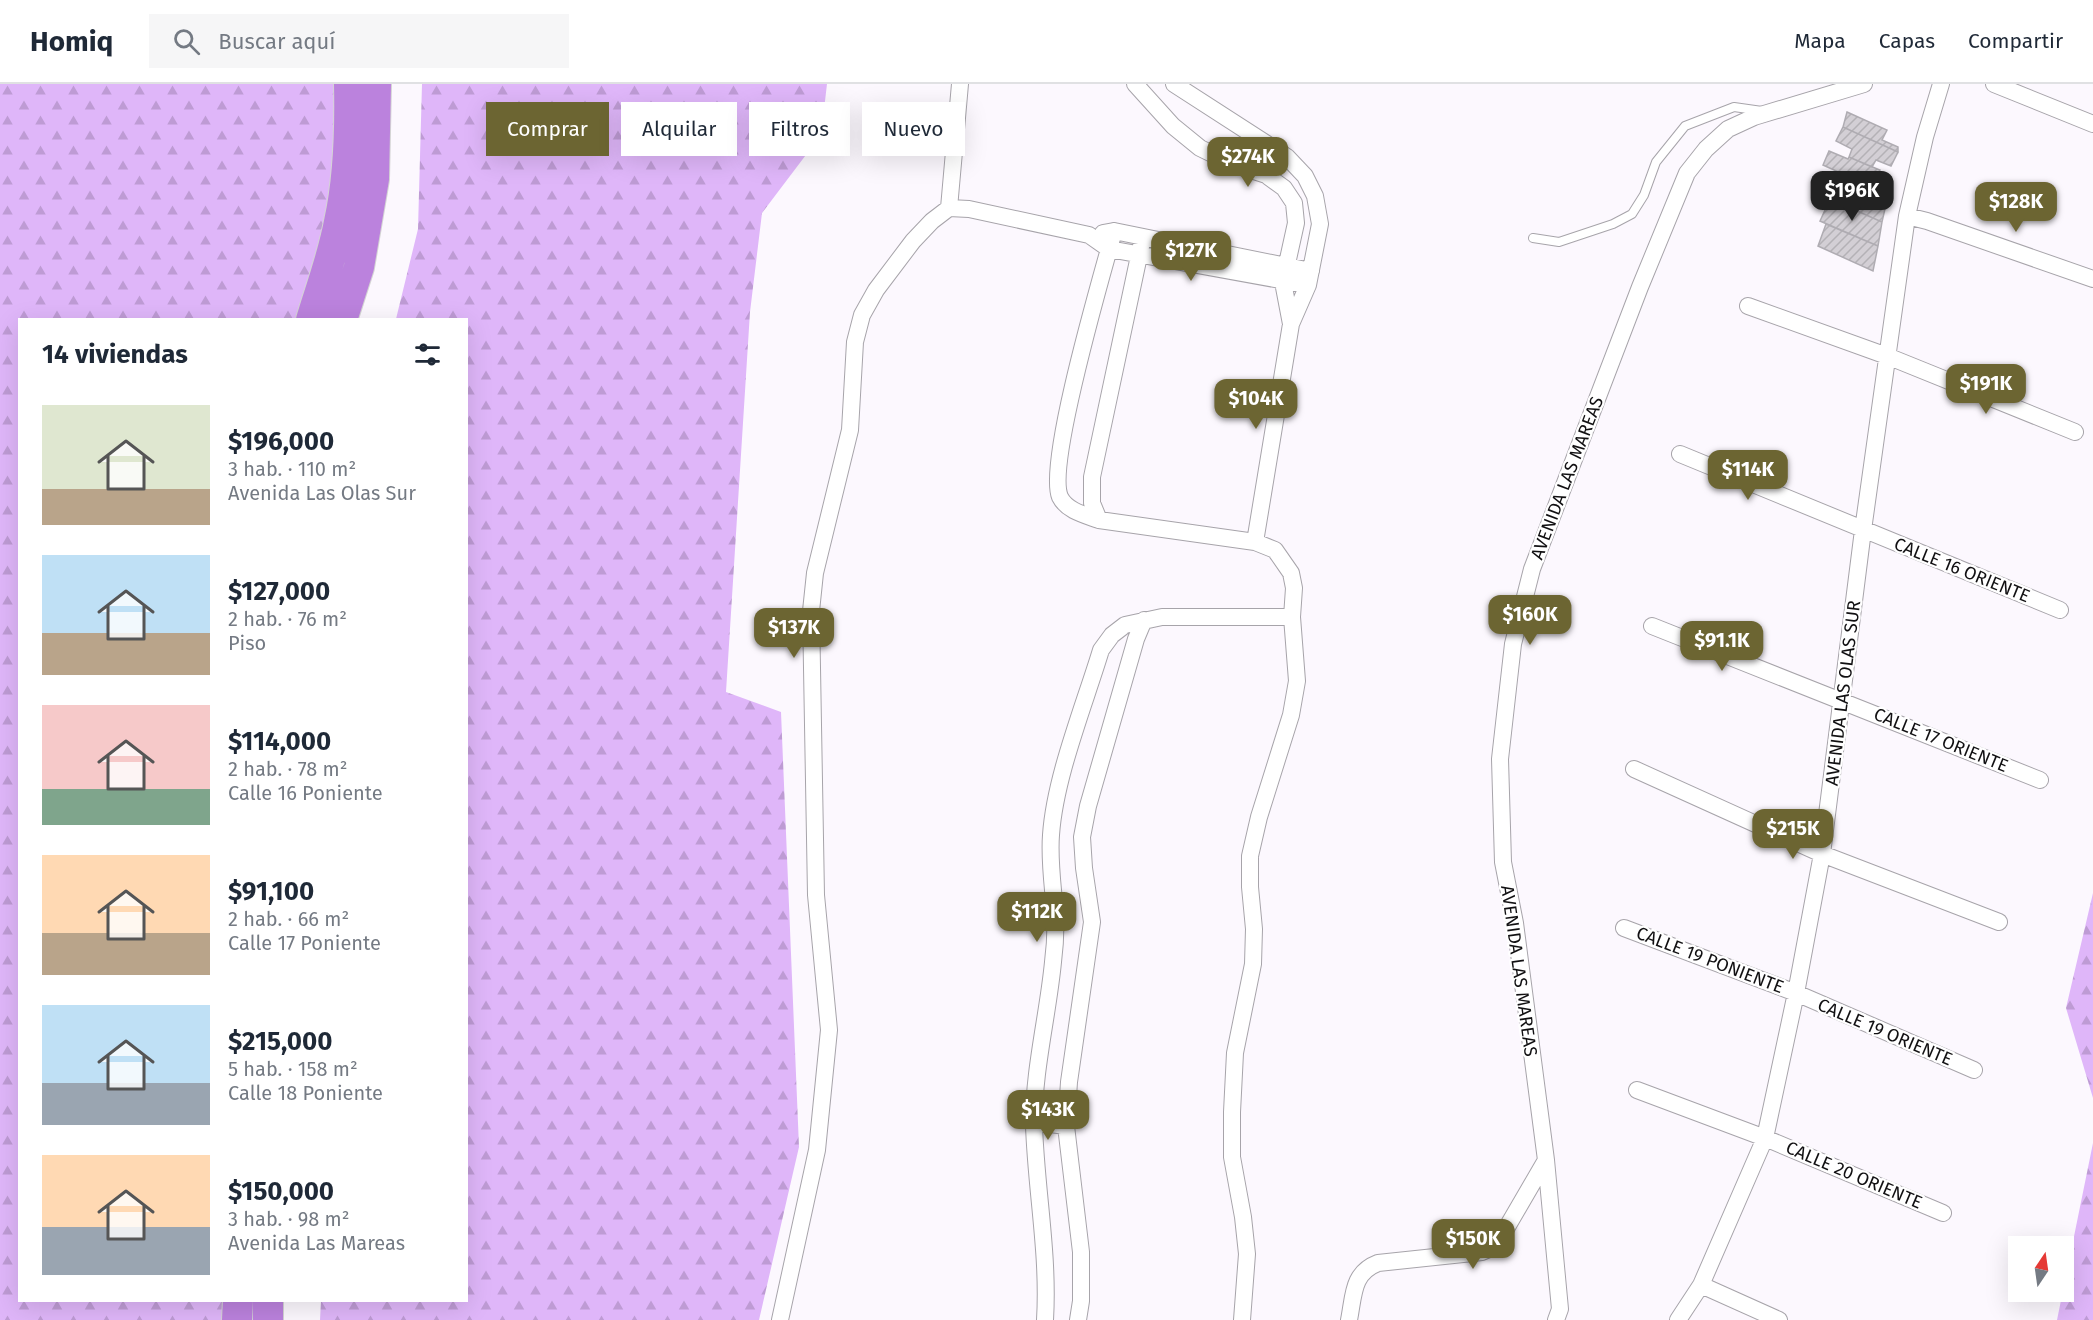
<!DOCTYPE html>
<html lang="es">
<meta charset="utf-8">
<style>
body{margin:0;font-family:"Fira Sans",sans-serif;background:#f6f6f7;color:#1f2937;height:100vh;display:flex;flex-direction:column;font-size:22px;white-space:nowrap}
*{box-sizing:border-box;margin:0}
p{font-size:20px;color:#747a83}
.icon{flex:none;width:33px;height:33px;fill:none;stroke:currentColor;stroke-width:2;stroke-linecap:round;stroke-linejoin:round}
.map{position:relative;flex:1;overflow:hidden}
.panel{position:absolute;left:18px;top:234px;width:450px;height:984px;display:flex;flex-direction:column;background:#fff;border-radius:0px;box-shadow:0 6px 24px #0002}
.panel>*{flex:none}
.hud{position:absolute;left:486px;top:18px;width:570px;height:54px;display:flex;gap:12px}
.needle{width:39px;rotate:13deg}
.controls{position:absolute;left:2008px;top:1152px;display:grid;gap:12px}
.controls a{display:grid;place-items:center;width:66px;height:66px;border-radius:0px;background:#fff;box-shadow:0 6px 24px #0002;font-size:30px}
.price{position:absolute;translate:-50% -51px;padding:0 14px;border-radius:12px;background:#6c6532;color:#fff;font-size:20px;line-height:39px;filter:drop-shadow(0 2px 3px #0008)}
.price::after{content:'';position:absolute;left:50%;top:36px;width:18px;height:14px;margin-left:-9px;background:inherit;clip-path:polygon(0 0,100% 0,50% 100%)}
.price.on{background:#222;color:#fff}
ul{padding:0;list-style:none}
li{display:flex;align-items:center;gap:18px;height:150px;padding:0 24px}
li span{display:grid;place-items:center;flex:none;width:168px;height:120px;border-radius:0px;color:#555}
li>.icon{margin-inline-start:auto}
span .icon{width:72px;height:72px;fill:#fffc;stroke-width:1}
li b{font-size:26px}
h2{display:flex;justify-content:space-between;align-items:center;height:72px;padding:0 24px;font-size:26px}
.chip{padding:0 21px;border-radius:0px;background:#fff;box-shadow:0 6px 24px #0002;font-size:21px;line-height:54px}
.chip.on{background:#6c6532;color:#fff}
header{display:flex;align-items:center;gap:36px;box-sizing:border-box;height:84px;padding:0 30px;background:#fff;border-bottom:2px solid #e0e1e3}
header strong{font-size:28px}
nav{display:flex;gap:33px;margin-inline-start:auto;font-size:21px}
.search{width:420px;height:54px;background:#f6f6f7;display:flex;align-items:center;gap:15px;box-sizing:border-box;padding:0 21px;border-radius:0px;color:#747a83;font-size:22px}
.map>svg:first-child{display:block}
</style>
<header>
<strong>Homiq</strong>
<div class="search"><svg class="icon" aria-label="search" viewBox="0 0 24 24"><circle cx="10" cy="10" r="6"/><path d="M15 15l6 6"/></svg>Buscar aquí</div>
<nav><a>Mapa</a><a>Capas</a><a>Compartir</a></nav>
</header>
<div class="map">
<svg width="2093" height="1236" viewBox="0 0 2093 1236">
<defs>
<pattern id="forest-firs" width="22" height="20" patternUnits="userSpaceOnUse" patternTransform="scale(1.5)"><rect width="22" height="20" fill="#dfb6f9"/><path d="M5 1l3.5 6h-7zM16 11l3.5 6h-7z" fill="#be9bd4"/></pattern>
<pattern id="building-hatch" width="6" height="6" patternUnits="userSpaceOnUse" patternTransform="scale(1.5)"><rect width="6" height="6" fill="#d3cfd5"/><path d="M-1 1l2-2M0 6l6-6M5 7l2-2" fill="none" stroke="#b4b1b6"/></pattern>
</defs>
<rect width="100%" height="100%" fill="#fcf8fe"/>
<path fill="url(#forest-firs)" d="M0,0H356L332,235L20,236V1216H253L251,1236H0Z
M422,0H827L821,51L762,129L750,228L726,608L781,628L799,1063L759,1236H320L321,1217L466,1216V236L396,235L418,145Z
M2093,809V1014L2066,924Z
M2093,1059V1236H2057Z"/>
<path fill="url(#building-hatch)" stroke="#afacb2" stroke-width="1.5" d="M1847,28L1887,46L1882,56L1898,63V68L1843,43Z
M1843,43L1898,68L1891,82L1876,76L1872,83L1849,73L1852,65L1836,57Z
M1829,67L1848,75L1849,73L1880,86L1876,93L1871,91L1865,106L1838,95L1841,89L1823,81Z
M1838,95L1887,116L1882,138L1830,115Z
M1830,115L1882,138L1878,162L1820,137Z
M1826,140L1878,162L1873,187L1818,162Z"/>
<g fill="none" stroke-linecap="round" stroke-linejoin="round">
<g stroke="#a7a4aa" stroke-width="10">
<path id="lane" d="M1533,154L1559,158L1613,140L1632,130L1644,111L1656,78L1685,42L1734,23L1762,27"/>
</g>
<g stroke="#a7a4aa" stroke-width="18">
<path id="street" d="M1135,0L1173,42L1200,64L1235,81L1266,91L1284,104L1294,119L1296,139L1283,198L1291,240
M1174,0L1287,73L1305,92L1315,112L1320,140L1308,201L1291,240L1255,458
M1994,0L2093,40
M949,124L960,0
M1907,132L1927,137L2093,195
M1114,147C1102,191 1046,380 1060,413C1067,427 1085,431 1099,436L1255,458L1275,466L1291,489L1294,504L1292,533L1297,597L1291,631L1259,733L1250,772V803L1254,845L1253,880L1235,969L1232,1028V1073L1243,1133L1247,1170L1242,1236
M1103,149L1114,147L1311,187
M1748,222L1887,272L2075,348
M1680,370L2060,526
M1099,436L1092,419V393L1143,153
M1652,542L2040,696
M1634,685L1822,770L1999,838
M1624,844L1796,909L1974,986
M1637,1006L1765,1054L1943,1129
M1034,1038L1066,1042
M1701,1201L1779,1236
M780,1236L817,1066L829,946L816,811L811,527L815,489L850,346L855,258L862,231L876,206L913,157L932,137L949,124L969,125L1089,151L1109,165L1308,201
M1045,1236C1049,1170 1036,1106 1034,1041C1033,988 1048,931 1053,878C1055,862 1056,844 1055,828C1053,802 1049,777 1051,751C1055,693 1084,622 1101,566L1112,551L1125,541L1162,533H1292
M1078,1236L1081,1217V1168L1066,1042L1069,998L1092,838L1084,784L1082,753L1088,722L1136,555L1144,536
M1349,1236C1354,1211 1352,1189 1378,1179L1482,1168L1496,1162L1546,1076
M1556,1236L1560,1225L1546,1076L1515,839L1503,778L1500,675L1513,560L1532,485L1640,203L1687,89L1706,65L1728,45L1754,33L1864,0
M1678,1236L1701,1201L1765,1054L1796,909L1822,770L1863,446L1907,132L1925,53L1941,0"/>
</g>
<g stroke="#d4d4d4" stroke-width="32">
<path id="highway" d="M311,236C321,203 333,171 339,138C349,93 350,45 349,0
M342,236L359,183L374,95L376,0
M237,1236L238,1216
M268,1236V1216"/>
</g>
<use href="#lane" stroke="#fff" stroke-width="8"/>
<use href="#street" stroke="#fff" stroke-width="16"/>
<use href="#highway" stroke="#bb82dd" stroke-width="30"/>
</g>
<g text-anchor="middle" dominant-baseline="central" stroke-width="4.5" stroke-linejoin="round" paint-order="stroke">
<g font-size="18" fill="#111012" stroke="#fff">
<text transform="translate(1567 394) rotate(-69)">AVENIDA LAS MAREAS</text>
<text transform="translate(1962 486) rotate(22)">CALLE 16 ORIENTE</text>
<text transform="translate(1843 609) rotate(-83)">AVENIDA LAS OLAS SUR</text>
<text transform="translate(1941 656) rotate(22)">CALLE 17 ORIENTE</text>
<text transform="translate(1710 876) rotate(21)">CALLE 19 PONIENTE</text>
<text transform="translate(1519 887) rotate(82)">AVENIDA LAS MAREAS</text>
<text transform="translate(1885 948) rotate(23)">CALLE 19 ORIENTE</text>
<text transform="translate(1854 1091) rotate(23)">CALLE 20 ORIENTE</text>
</g>
</g>
</svg>
<div class="controls">
<a><svg class="needle" viewBox="-14 -14 28 28"><path d="M0-13l5 13h-10z" fill="#e53935"/><path d="M0 13l5-13h-10z" fill="#747a83"/></svg></a>
</div>
<b class="price" style="left:1248px;top:104px">$274K</b>
<b class="price on" style="left:1852px;top:138px">$196K</b>
<b class="price" style="left:2016px;top:149px">$128K</b>
<b class="price" style="left:1191px;top:198px">$127K</b>
<b class="price" style="left:1986px;top:331px">$191K</b>
<b class="price" style="left:1256px;top:346px">$104K</b>
<b class="price" style="left:1748px;top:417px">$114K</b>
<b class="price" style="left:1530px;top:562px">$160K</b>
<b class="price" style="left:794px;top:575px">$137K</b>
<b class="price" style="left:1722px;top:588px">$91.1K</b>
<b class="price" style="left:1793px;top:776px">$215K</b>
<b class="price" style="left:1037px;top:859px">$112K</b>
<b class="price" style="left:1048px;top:1057px">$143K</b>
<b class="price" style="left:1473px;top:1186px">$150K</b>
<div class="hud">
<a class="chip on">Comprar</a>
<a class="chip">Alquilar</a>
<a class="chip">Filtros</a>
<a class="chip">Nuevo</a>
</div>
<section class="panel">
<h2>14 viviendas<svg class="icon" aria-label="filters" viewBox="0 0 24 24"><path d="M4 7h16M4 17h16"/><circle cx="9" cy="7" r="2"/><circle cx="15" cy="17" r="2"/></svg></h2>
<ul>
<li><span style="background:linear-gradient(#dfe7d0 70%,#b9a48a 0)"><svg class="icon" aria-label="home" viewBox="0 0 24 24"><path d="M3 11l9-7 9 7M6 9v11h12V9"/></svg></span><div><b>$196,000</b><p>3 hab. · 110 m²</p><p>Avenida Las Olas Sur</p></div></li>
<li><span style="background:linear-gradient(#bfe0f5 65%,#b9a48a 0)"><svg class="icon" aria-label="home" viewBox="0 0 24 24"><path d="M3 11l9-7 9 7M6 9v11h12V9"/></svg></span><div><b>$127,000</b><p>2 hab. · 76 m²</p><p>Piso</p></div></li>
<li><span style="background:linear-gradient(#f6c9c9 70%,#7fa58c 0)"><svg class="icon" aria-label="home" viewBox="0 0 24 24"><path d="M3 11l9-7 9 7M6 9v11h12V9"/></svg></span><div><b>$114,000</b><p>2 hab. · 78 m²</p><p>Calle 16 Poniente</p></div></li>
<li><span style="background:linear-gradient(#ffd9b3 65%,#b9a48a 0)"><svg class="icon" aria-label="home" viewBox="0 0 24 24"><path d="M3 11l9-7 9 7M6 9v11h12V9"/></svg></span><div><b>$91,100</b><p>2 hab. · 66 m²</p><p>Calle 17 Poniente</p></div></li>
<li><span style="background:linear-gradient(#bfe0f5 65%,#9aa5b1 0)"><svg class="icon" aria-label="home" viewBox="0 0 24 24"><path d="M3 11l9-7 9 7M6 9v11h12V9"/></svg></span><div><b>$215,000</b><p>5 hab. · 158 m²</p><p>Calle 18 Poniente</p></div></li>
<li><span style="background:linear-gradient(#ffd9b3 60%,#9aa5b1 0)"><svg class="icon" aria-label="home" viewBox="0 0 24 24"><path d="M3 11l9-7 9 7M6 9v11h12V9"/></svg></span><div><b>$150,000</b><p>3 hab. · 98 m²</p><p>Avenida Las Mareas</p></div></li>
</ul>
</section>
</div>
